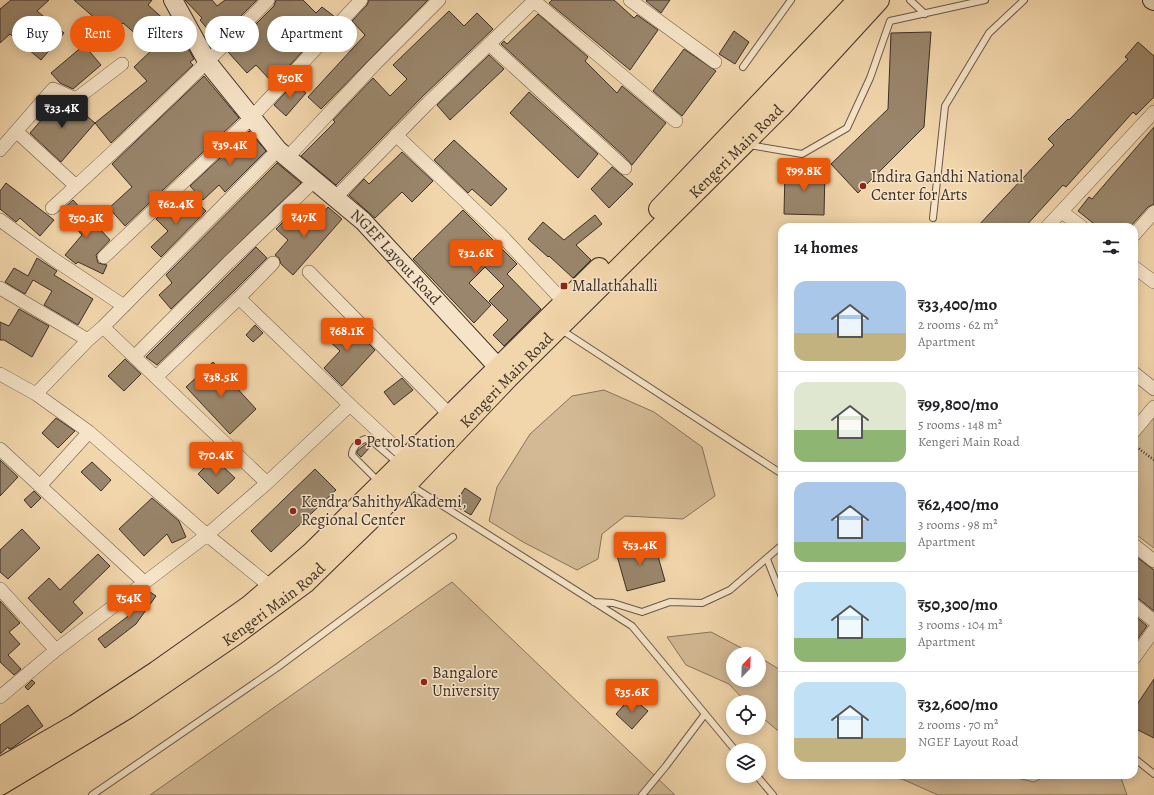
<!DOCTYPE html>
<meta charset="utf-8">
<style>
body{margin:0;font-family:Alegreya,serif;background:#f6f6f6;color:#202124;height:100vh;display:flex;flex-direction:column;font-size:15px;white-space:nowrap}
*{box-sizing:border-box;margin:0}
p{font-size:13px;color:#757577}
.icon{flex:none;width:22px;height:22px;fill:none;stroke:currentColor;stroke-width:2;stroke-linecap:round;stroke-linejoin:round}
.map{position:relative;flex:1;overflow:hidden}
.details{position:absolute;left:778px;top:223px;width:360px;height:556px;display:flex;flex-direction:column;background:#fff;border-radius:12px;box-shadow:0 2px 10px #0003}
.details>*{flex:none}
.guide{position:absolute;left:12px;top:16px;width:380px;height:36px;display:flex;gap:8px}
.needle{width:26px;rotate:23deg}
.tools{position:absolute;left:726px;top:647px;display:grid;gap:8px}
.tools a{display:grid;place-items:center;width:40px;height:40px;border-radius:50%;background:#fff;box-shadow:0 2px 10px #0003;font-size:20px}
.price{position:absolute;translate:-50% -34px;padding:0 9px;border-radius:4px;background:#ea580c;color:#fff;font-size:13px;line-height:26px;filter:drop-shadow(0 1px 2px #0008)}
.price::after{content:'';position:absolute;left:50%;top:24px;width:12px;height:9px;margin-left:-6px;background:inherit;clip-path:polygon(0 0,100% 0,50% 100%)}
.price.on{background:#222;color:#fff}
ul{padding:0;list-style:none}
li{display:flex;align-items:center;gap:12px;height:100px;padding:0 16px}
li+li{border-top:1px solid #e0e0e0}
li span{display:grid;place-items:center;flex:none;width:112px;height:80px;border-radius:12px;color:#555}
li>.icon{margin-inline-start:auto}
span .icon{width:48px;height:48px;fill:#fffc;stroke-width:1}
li b{font-size:17px}
h2{display:flex;justify-content:space-between;align-items:center;height:48px;padding:0 16px;font-size:17px}
.pill{padding:0 14px;border-radius:18px;background:#fff;box-shadow:0 2px 10px #0003;font-size:14px;line-height:36px}
.pill.on{background:#ea580c;color:#fff}
.map>svg:first-child{display:block}
</style>
<div class="map">
<svg width="1154" height="795" viewBox="0 0 1154 795">
<rect width="100%" height="100%" fill="#f2d6ab"/>
<filter id="stains"><feTurbulence type="fractalNoise" baseFrequency=".005" numOctaves="4"/><feColorMatrix values="0 0 0 0 .2 0 0 0 0 .09 0 0 0 0 .02 0 0 0 .5 -.17"/></filter>
<radialGradient id="worn" r=".72"><stop offset=".6" stop-color="#630" stop-opacity="0"/><stop offset="1" stop-color="#630" stop-opacity=".3"/></radialGradient>
<path fill="#d3ba95" stroke="#87745e" d="M604,390L654,412L702,447L715,496L683,519L625,516L602,534L598,559L577,570L523,542L489,521L497,487L530,434L572,396Z
M1154,416V548L1134,533V441Z
M452,582L675,795H150Z
M711,632L753,654H733V680H759V657L782,671V734L759,715V702H746L729,684L686,665L667,637Z
M871,775H1004L1034,782L1048,775H1120L1127,795H938L902,779Z"/>
<path fill="#9a866c" stroke="#3b2f28" d="M11,0H49L37,11L64,33L41,60L10,34L0,43V9Z
M74,0H152L148,5L167,22L184,41L194,59L190,62L193,65L111,143L95,123L147,81L134,67L153,49L123,23L113,34Z
M185,0H212L217,6L225,0H257L217,40L200,20L202,18Z
M276,0H303L316,13L322,7L335,17L273,83L256,65L247,73L228,52L274,6Z
M369,0H428L321,109L308,97L365,35L352,21L367,5Z
M552,0H614L634,18L637,15L658,30L630,70L549,3Z
M647,0H670L661,13L646,1Z
M449,11L464,26L477,13L493,29L422,97L336,185L301,156L335,122L333,120L373,78L390,96L407,79L393,65Z
M538,14L588,57L585,61L617,93L622,86L666,123L632,165L624,156L501,44L504,41L507,44Z
M734,31L749,42L735,64L719,54Z
M931,32L924,127L858,193L831,164L888,109L891,33Z
M1138,42L1154,56V97L1136,115L1133,112L1066,187L1063,185L1025,227H977L1054,145L1048,139L1068,119L1069,120L1128,59L1125,57Z
M84,45L101,65L73,89L60,83L51,73Z
M684,49L716,71L682,116L653,91Z
M489,55L504,69L450,120L437,105Z
M204,76L239,118L125,226L109,208L132,187L112,164Z
M294,83L306,93L286,116L274,105Z
M529,92L598,154L578,178L510,113Z
M59,100L76,107L95,123L61,162L30,133Z
M1154,127V204L1148,207L1130,227H1098L1078,211L1089,197L1092,199Z
M249,131L266,151L225,192L219,185L203,200L190,186Z
M454,140L507,189L491,206L472,189L468,193L434,160Z
M402,152L433,181L412,202L402,192L375,218L349,195L364,179L369,184Z
M277,163L301,183L171,309L159,295L172,283L166,275Z
M612,167L633,184L609,208L591,189Z
M785,170L825,171L824,215L784,214Z
M6,183L54,220L40,236L20,218L16,222L0,209V191Z
M73,200L110,240L96,255L98,263L107,265L103,274L78,262L76,264L65,255L82,235L61,211Z
M175,201L186,211L196,201L206,211L161,257L151,247L168,231L156,219Z
M328,207L342,219L293,275L281,264L279,258L275,255L288,240L276,229L295,210L313,225Z
M463,210L517,264L507,274L541,309L504,346L493,335L508,320L489,301L504,286L485,267L469,283L491,305L474,323L413,259Z
M595,215L602,224L576,245L591,260L573,278L549,256L548,257L528,239L543,222L564,240Z
M256,247L267,258L233,292L157,365L146,357Z
M37,258L57,271L54,275L93,299L78,325L44,305L52,291L33,280L25,294L5,282L14,268L28,276Z
M19,309L49,326L32,357L4,340H0V322L9,326Z
M344,319L375,350L342,386L324,368L340,351L326,338Z
M255,325L263,333L253,342L246,335Z
M125,359L141,374L124,391L108,376Z
M213,362L256,409L230,434L186,387Z
M402,378L413,390L394,405L384,392Z
M56,418L75,431L58,448L42,433Z
M366,444L371,446L361,457L357,453V451Z
M214,458L235,478L218,494L198,474Z
M0,460L18,477L0,496Z
M92,462L111,480L101,491L81,472Z
M315,469L336,490L271,552L251,531Z
M465,488L481,499L471,515L454,505Z
M34,491L41,498L31,508L24,500Z
M152,498L179,521L186,537L172,543L167,534L144,556L119,529Z
M22,529L40,548L8,579L0,572V550Z
M654,542L665,581L627,591L616,552Z
M98,554L110,566L73,602L83,613L61,633L28,598L49,578L60,590Z
M1134,555L1154,570V611L1139,599L1134,597Z
M147,590L156,596L136,624L105,648L98,639L131,614L127,611L137,598Z
M0,601L20,623L9,632L20,644L8,655L21,669L14,675L0,662Z
M1134,615L1147,626L1134,644Z
M1154,679V738L1134,728V709Z
M32,680L35,683L28,690L25,687Z
M631,697L648,711L632,729L616,714Z
M28,705L43,726L12,748L9,749L8,747L0,754V725Z"/>
<g fill="none" stroke-linecap="round" stroke-linejoin="round">
<g stroke="#695949" stroke-width="8">
<path id="lane" d="M910,0L925,14
M743,67L791,0
M749,145L802,154L847,128L870,78L890,21L985,0
M933,218L945,106L989,33L1024,0
M560,329L782,474
M379,482L352,455C352,448 359,440 366,439L373,442L399,464
M410,485L632,626L735,750
M767,559L782,597
M594,602L613,603L642,612L670,602L702,603L730,590L782,545
M1134,758L1154,774
M757,776L773,795
M92,795L278,667L453,537
M642,795L666,766L705,714"/>
</g>
<g stroke="#695949" stroke-width="14">
<path id="street" d="M533,0L676,121
M630,0L715,62
M489,44L625,168
M17,132L76,186
M396,135L501,235L564,302
M0,150L53,89L76,99L122,64
M287,158L374,65L439,0
M335,198L428,103L535,0
M52,208C126,141 199,72 268,0
M1062,212L1082,227
M0,220L52,258L124,306
M1047,227L1154,112
M1134,235L1154,212
M104,257L252,117L361,0
M1134,267L1154,282
M309,272L450,415
M0,288L88,340L103,327L267,483
M239,298L273,263
M103,327L278,150
M135,356L228,263L314,181
M1134,373L1154,389
M0,374L36,394L89,432L207,535L56,650L0,697
M156,377L239,298L350,405
M36,394L88,340
M1134,431L1154,407
M0,449L144,582
M40,486L89,432
M1134,545L1154,561
M271,587L207,535L267,483L350,405L408,459
M0,589L56,650
M1134,605L1154,621
M1134,658L1154,630"/>
</g>
<g stroke="#3b2f28" stroke-width="20">
<g id="secondary">
<path id="s1" d="M173,0L208,63L278,150L363,221L508,378"/>
<path d="M1152,0L1154,1"/>
</g>
</g>
<g stroke="#3b2f28" stroke-width="22">
<g id="primary">
<path d="M659,209L858,0"/>
<path d="M0,768L75,725L157,671L249,606L312,552L599,268"/>
<path id="s2" d="M0,785L128,708L235,635L305,583L408,483L508,378L780,108L879,0"/>
</g>
</g>
<path stroke="#3b2f28" stroke-width="2.5" stroke-dasharray="1 2" stroke-linecap="butt" d="M1134,445L1154,460"/>
<use href="#lane" stroke="#f7e4c8" stroke-width="6"/>
<use href="#street" stroke="#f7e4c8" stroke-width="13"/>
<use href="#secondary" stroke="#f7e4c8" stroke-width="18"/>
<use href="#primary" stroke="#f2d6ab" stroke-width="20"/>
</g>
<g fill="#8f2418" stroke="#f7e4c8" stroke-width="1.5">
<circle cx="863" cy="186" r="4"/>
<rect x="560" y="282" width="8" height="8" rx="2"/>
<circle cx="358" cy="442" r="4"/>
<circle cx="293" cy="511" r="4"/>
<circle cx="424" cy="682" r="4"/>
</g>
<g text-anchor="middle" dominant-baseline="central" stroke-width="3" stroke-linejoin="round" paint-order="stroke">
<g font-size="16" fill="#3b2f28" stroke="#f7e4c8">
<text stroke="none"><textPath href="#s2" startOffset="976">Kengeri Main Road</textPath></text>
<text stroke="none"><textPath href="#s1" startOffset="343">NGEF Layout Road</textPath></text>
<text stroke="none"><textPath href="#s2" startOffset="652">Kengeri Main Road</textPath></text>
<text stroke="none"><textPath href="#s2" startOffset="328">Kengeri Main Road</textPath></text>
</g>
<g font-size="16" fill="#3b2f28" stroke="#f7e4c8" text-anchor="start">
<text x="871" y="177">Indira Gandhi National<tspan x="871" dy="18">Center for Arts</tspan></text>
<text x="572" y="286">Mallathahalli</text>
<text x="366" y="442">Petrol Station</text>
<text x="301" y="502">Kendra Sahithy Akademi,<tspan x="301" dy="18">Regional Center</tspan></text>
<text x="432" y="673">Bangalore<tspan x="432" dy="18">University</tspan></text>
</g>
</g>
<rect width="100%" height="100%" filter="url(#stains)"/>
<rect width="100%" height="100%" fill="url(#worn)"/>
</svg>
<div class="tools">
<a><svg class="needle" viewBox="-14 -14 28 28"><path d="M0-13l5 13h-10z" fill="#e53935"/><path d="M0 13l5-13h-10z" fill="#757577"/></svg></a>
<a><svg class="icon" aria-label="locate" viewBox="0 0 24 24"><circle cx="12" cy="12" r="6"/><path d="M12 2v4M12 18v4M2 12h4M18 12h4"/></svg></a>
<a><svg class="icon" aria-label="layers" viewBox="0 0 24 24"><path d="M12 4l9 5-9 5-9-5zM3 14l9 5 9-5"/></svg></a>
</div>
<b class="price" style="left:290px;top:99px">₹50K</b>
<b class="price on" style="left:62px;top:129px">₹33.4K</b>
<b class="price" style="left:230px;top:166px">₹39.4K</b>
<b class="price" style="left:804px;top:192px">₹99.8K</b>
<b class="price" style="left:176px;top:225px">₹62.4K</b>
<b class="price" style="left:304px;top:238px">₹47K</b>
<b class="price" style="left:86px;top:239px">₹50.3K</b>
<b class="price" style="left:476px;top:274px">₹32.6K</b>
<b class="price" style="left:347px;top:352px">₹68.1K</b>
<b class="price" style="left:221px;top:398px">₹38.5K</b>
<b class="price" style="left:216px;top:476px">₹70.4K</b>
<b class="price" style="left:640px;top:566px">₹53.4K</b>
<b class="price" style="left:129px;top:619px">₹54K</b>
<b class="price" style="left:632px;top:713px">₹35.6K</b>
<div class="guide">
<a class="pill">Buy</a>
<a class="pill on">Rent</a>
<a class="pill">Filters</a>
<a class="pill">New</a>
<a class="pill">Apartment</a>
</div>
<section class="details">
<h2>14 homes<svg class="icon" aria-label="filters" viewBox="0 0 24 24"><path d="M4 7h16M4 17h16"/><circle cx="9" cy="7" r="2"/><circle cx="15" cy="17" r="2"/></svg></h2>
<ul>
<li><span style="background:linear-gradient(#a9c7e8 65%,#c2b280 0)"><svg class="icon" aria-label="home" viewBox="0 0 24 24"><path d="M3 11l9-7 9 7M6 9v11h12V9"/></svg></span><div><b>₹33,400/mo</b><p>2 rooms · 62 m²</p><p>Apartment</p></div></li>
<li><span style="background:linear-gradient(#dfe7d0 60%,#8fb573 0)"><svg class="icon" aria-label="home" viewBox="0 0 24 24"><path d="M3 11l9-7 9 7M6 9v11h12V9"/></svg></span><div><b>₹99,800/mo</b><p>5 rooms · 148 m²</p><p>Kengeri Main Road</p></div></li>
<li><span style="background:linear-gradient(#a9c7e8 75%,#8fb573 0)"><svg class="icon" aria-label="home" viewBox="0 0 24 24"><path d="M3 11l9-7 9 7M6 9v11h12V9"/></svg></span><div><b>₹62,400/mo</b><p>3 rooms · 98 m²</p><p>Apartment</p></div></li>
<li><span style="background:linear-gradient(#bfe0f5 70%,#8fb573 0)"><svg class="icon" aria-label="home" viewBox="0 0 24 24"><path d="M3 11l9-7 9 7M6 9v11h12V9"/></svg></span><div><b>₹50,300/mo</b><p>3 rooms · 104 m²</p><p>Apartment</p></div></li>
<li><span style="background:linear-gradient(#bfe0f5 70%,#c2b280 0)"><svg class="icon" aria-label="home" viewBox="0 0 24 24"><path d="M3 11l9-7 9 7M6 9v11h12V9"/></svg></span><div><b>₹32,600/mo</b><p>2 rooms · 70 m²</p><p>NGEF Layout Road</p></div></li>
</ul>
</section>
</div>
